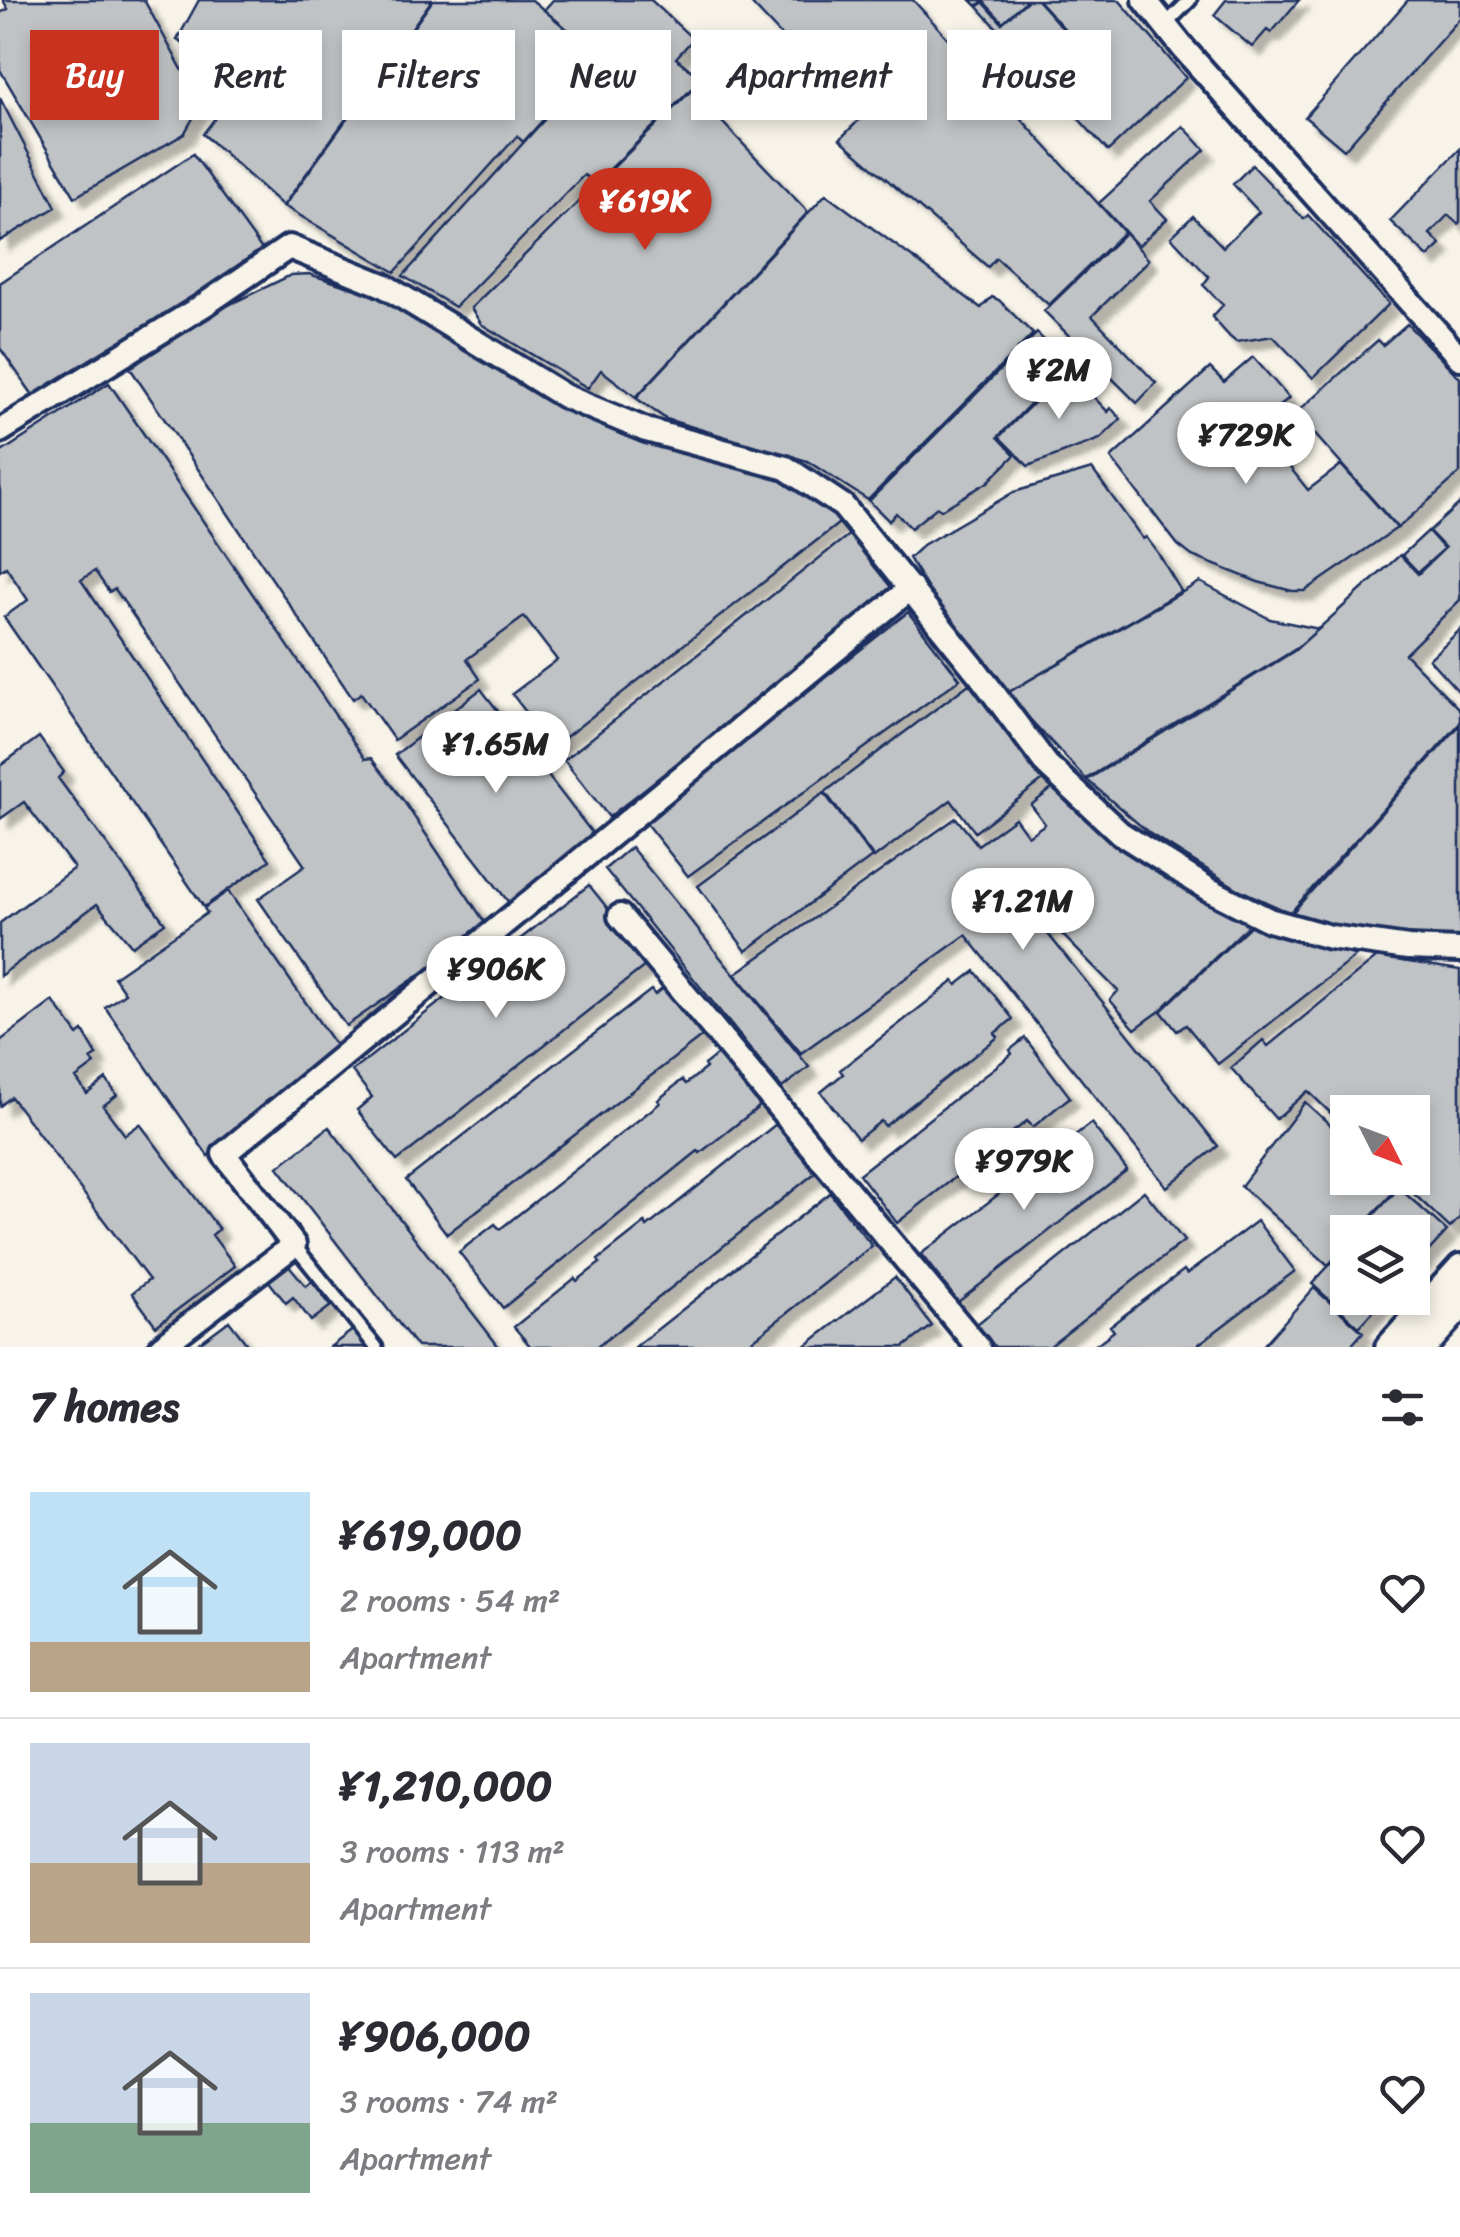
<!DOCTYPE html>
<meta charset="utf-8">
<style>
body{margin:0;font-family:Sriracha,sans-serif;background:#f2f2f3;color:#2b2b33;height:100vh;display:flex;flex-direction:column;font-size:38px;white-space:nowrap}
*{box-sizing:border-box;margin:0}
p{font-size:32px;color:#7c7c81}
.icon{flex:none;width:55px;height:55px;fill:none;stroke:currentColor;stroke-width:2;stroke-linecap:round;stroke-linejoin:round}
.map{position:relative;height:1347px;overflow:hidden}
.details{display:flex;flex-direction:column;background:#fff;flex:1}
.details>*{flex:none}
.top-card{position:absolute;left:30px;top:30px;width:1400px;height:90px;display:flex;gap:20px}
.needle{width:65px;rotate:132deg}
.fabs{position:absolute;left:1330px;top:1095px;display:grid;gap:20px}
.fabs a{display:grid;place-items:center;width:100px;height:100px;border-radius:0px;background:#fff;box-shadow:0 5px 15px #0003;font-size:50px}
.price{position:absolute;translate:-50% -85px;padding:0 22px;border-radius:35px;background:#fff;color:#222;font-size:32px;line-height:65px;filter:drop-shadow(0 2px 5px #0008)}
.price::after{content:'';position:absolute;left:50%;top:60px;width:30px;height:22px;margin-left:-15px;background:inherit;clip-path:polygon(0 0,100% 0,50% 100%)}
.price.selected{background:#c8321e;color:#fff}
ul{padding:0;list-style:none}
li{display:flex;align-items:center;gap:30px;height:250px;padding:0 30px}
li+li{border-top:2px solid #e1e1e2}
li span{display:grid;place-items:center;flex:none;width:280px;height:200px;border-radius:0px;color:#555}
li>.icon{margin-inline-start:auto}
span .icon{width:120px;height:120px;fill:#fffc;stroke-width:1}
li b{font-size:42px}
h2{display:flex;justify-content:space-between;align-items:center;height:120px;padding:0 30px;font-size:42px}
.tag{padding:0 35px;border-radius:0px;background:#fff;box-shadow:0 5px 15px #0003;font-size:35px;line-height:90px}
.tag.selected{background:#c8321e;color:#fff}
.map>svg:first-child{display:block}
</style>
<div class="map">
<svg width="1460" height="1347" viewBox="0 0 1460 1347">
<defs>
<filter id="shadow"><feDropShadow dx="9" dy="9" stdDeviation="2.5" flood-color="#0004"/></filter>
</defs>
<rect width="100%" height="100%" fill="#f7f3e8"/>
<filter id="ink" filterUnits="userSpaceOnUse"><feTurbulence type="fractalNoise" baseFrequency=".01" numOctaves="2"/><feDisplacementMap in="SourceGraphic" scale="20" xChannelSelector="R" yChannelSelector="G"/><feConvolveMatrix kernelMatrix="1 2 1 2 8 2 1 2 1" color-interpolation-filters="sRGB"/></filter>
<g filter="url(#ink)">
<path fill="#c0c3c5" stroke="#1b2f5e" stroke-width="2.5" filter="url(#shadow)" d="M3,0H144L201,104L184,134L75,197L0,70V13L8,9Z
M199,0H432L283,206L203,134L262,56L227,35L211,60L177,40Z
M433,0H532L600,57L523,142L517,136L395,272L284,206Z
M553,0H651L693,39L676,58L693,72L699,66L706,75L596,183L584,175L455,307L403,276L601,57L544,10Z
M748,0H913L1124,232L1049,305L996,258L988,267L840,139L860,119Z
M971,0H1027L1003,22L983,1L977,6Z
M1028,0H1037L1082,50L1052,77L1073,101L1067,106L978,7L983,2L1002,23Z
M1038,0H1119L1186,78L1108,151L1068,107L1075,101L1053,77L1083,49Z
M1226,0H1299L1271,33L1267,30L1252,47L1214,15Z
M1408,0H1460V18L1344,150L1305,117Z
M706,76L716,91L705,104L808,212L636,397L601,370L588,388L481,324L471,308Z
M0,98L56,207L0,241Z
M1183,126L1205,150L1150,201L1167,219L1138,246L1099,203Z
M1460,149V222L1458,224L1448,215L1430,234L1441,245L1428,257L1390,221Z
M193,154L266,255L230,278L225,274L103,358L35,398L0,348V283Z
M1252,165L1304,219L1308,215L1389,304L1313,378L1273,336L1236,342L1230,337L1212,317L1223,305L1203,285L1209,277L1171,237L1193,216L1223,247L1259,212L1233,184Z
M826,194L981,308L992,297L999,300L1033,334L868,500L807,461L666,419L636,398Z
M1125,233L1149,260L1092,316L1156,383L1137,403L1044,311Z
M309,274L381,297L554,401L618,431L779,476L843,520L553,747L512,694L557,660L524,617L467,659L480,679L394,740L361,693L353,699L130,368L220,309L291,275Z
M1407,324L1460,378V473L1398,528L1296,413L1378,340L1383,345Z
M1037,333L1068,365L998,437L1015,455L988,482L941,510L937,507L911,528L896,513L889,521L869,501Z
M1253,357L1289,398L1256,425L1308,490L1341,465L1397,528L1305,591H1292L1258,582L1192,556L1178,545L1111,458L1210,368L1224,382Z
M1067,369L1108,412L1111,408L1121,419L1100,439L1028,466L999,437Z
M109,383L365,759L371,758L403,800L488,927L346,1026L258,899L305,866L115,589L109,592L95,571L81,580L270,860L204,907L4,617L28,600L6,567L0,571V453Z
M1092,469L1143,539L1146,537L1158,553L1181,591L1007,693L941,611L909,558L923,545L1014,492Z
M1460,503V600L1405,654L1460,710V723L1290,913L1238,889L1149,833L1087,780L1294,651L1400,555L1418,574L1421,571L1445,548L1429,531Z
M1428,531L1444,549L1418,572L1402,555Z
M851,533L897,590L609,817L564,760Z
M1200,582L1270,619L1319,629L1294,650L1086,779L1012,700L1009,692Z
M908,612L960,679L688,876L644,821Z
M1460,630V693L1429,659Z
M973,681L1046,778L975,832L951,800L874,858L825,792Z
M481,689L596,838L510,904L395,755Z
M1460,725V942L1366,931L1315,922L1291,914Z
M39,737L64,772L58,778L165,923L132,946L97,904L0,976V923L74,868L24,802L0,819V766Z
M1057,785L1119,849L1124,842L1253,921L1160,1011L1135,1029L1110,1000L1118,991L1052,924L1044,929L1218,1146L1167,1187L966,935L801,1053L735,974L956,818L978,845L1015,818L1028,836L1045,824L1031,805Z
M824,793L872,857L746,951L698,886Z
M631,847L809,1067L782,1088L605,869Z
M589,885L650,962L397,1161L357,1110L372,1097L352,1071Z
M228,891L340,1052L263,1105L269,1114L208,1156L105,1007L125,993L114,977L207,913L204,908Z
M1255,921L1297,941L1325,945L1356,956L1218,1064L1186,1025L1177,1031L1161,1011Z
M1377,957L1460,970V1217L1450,1228L1397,1178H1412V1112H1348V1130L1308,1091L1276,1119L1231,1068L1263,1040L1268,1046Z
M975,971L1013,1019L995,1033L998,1037L885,1126L881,1121L858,1139L821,1092L843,1074L840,1070L954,981L957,985Z
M667,985L705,1034L447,1234L406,1180L651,990L655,995Z
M53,1001L78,1035L83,1031L97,1055L91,1059L95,1064L76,1078L87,1094L106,1079L117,1095L103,1106L125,1135L140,1124L219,1229L212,1235L235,1266L156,1326L132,1293L149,1280L11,1097L0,1106V1041Z
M1025,1038L1070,1097L1033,1127L1027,1121L897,1223L859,1174L1012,1054L1010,1050Z
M719,1053L760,1106L700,1153L698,1151L503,1308L459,1252L495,1224L500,1229L660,1103L658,1100L682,1080L686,1084L706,1068L704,1065Z
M1305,1102L1348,1141V1178H1388L1398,1187L1357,1232H1348V1244L1328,1265L1241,1186Z
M1091,1123L1127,1170L958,1302L921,1254Z
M776,1124L815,1173L597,1347H531L514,1327L575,1278L577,1281L600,1263L598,1260L645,1223L647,1227Z
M329,1127L499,1347H417L278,1167Z
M1399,1188L1447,1231L1412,1269V1232H1358Z
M1144,1191L1184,1241L1049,1347H995L977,1324Z
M830,1193L872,1246L744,1347H635Z
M1257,1221L1295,1271L1195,1347H1093L1114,1331L1110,1326L1184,1270L1187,1274Z
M1348,1245V1298H1386L1359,1327L1312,1284Z
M287,1263L306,1286L312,1281L331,1306L311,1321L293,1297L286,1303L267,1279Z
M895,1277L932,1326L904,1347H804Z
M1314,1288L1363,1332L1350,1347H1262Z
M229,1321L249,1347H194Z
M354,1329L367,1347H330Z"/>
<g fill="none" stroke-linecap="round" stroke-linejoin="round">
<g stroke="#1b2f5e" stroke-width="19">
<path id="lane" d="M1165,25L1190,0
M294,1245L376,1347"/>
</g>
<g stroke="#1b2f5e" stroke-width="30">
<path id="street" d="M1145,0L1184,49L1460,358
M0,431L204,305L289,247L383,285L564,396L646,430L786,468L843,506L979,674L1047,765L1120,833L1208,889L1269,920L1330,937L1408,948L1460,950
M620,916L978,1347
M161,1347L294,1245L224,1154L911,588
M1387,1347L1460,1266"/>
</g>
<g stroke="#1b2f5e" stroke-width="45">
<path id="primary" d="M1415,1347L1460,1297"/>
</g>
<use href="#lane" stroke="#f7f3e8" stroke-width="11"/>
<use href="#street" stroke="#f7f3e8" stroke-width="22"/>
<use href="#primary" stroke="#f7f3e8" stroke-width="38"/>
</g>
</g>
</svg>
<div class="fabs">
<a><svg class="needle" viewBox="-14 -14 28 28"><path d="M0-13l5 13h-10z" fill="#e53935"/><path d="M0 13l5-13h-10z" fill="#7c7c81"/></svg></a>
<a><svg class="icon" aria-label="layers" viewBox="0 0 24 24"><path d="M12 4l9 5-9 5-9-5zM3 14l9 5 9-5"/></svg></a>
</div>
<b class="price selected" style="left:645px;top:253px">¥619K</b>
<b class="price" style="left:1059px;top:422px">¥2M</b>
<b class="price" style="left:1246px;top:487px">¥729K</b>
<b class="price" style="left:496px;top:796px">¥1.65M</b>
<b class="price" style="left:1023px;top:953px">¥1.21M</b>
<b class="price" style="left:496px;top:1021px">¥906K</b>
<b class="price" style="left:1024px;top:1213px">¥979K</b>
<div class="top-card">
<a class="tag selected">Buy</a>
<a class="tag">Rent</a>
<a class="tag">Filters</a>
<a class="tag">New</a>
<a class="tag">Apartment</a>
<a class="tag">House</a>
</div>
</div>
<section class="details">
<h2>7 homes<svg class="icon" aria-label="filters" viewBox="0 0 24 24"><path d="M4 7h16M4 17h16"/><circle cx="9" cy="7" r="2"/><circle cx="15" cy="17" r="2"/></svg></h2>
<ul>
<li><span style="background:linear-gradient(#bfe0f5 75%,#b9a48a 0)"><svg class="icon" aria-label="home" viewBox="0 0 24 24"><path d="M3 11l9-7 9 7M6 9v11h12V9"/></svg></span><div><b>¥619,000</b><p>2 rooms · 54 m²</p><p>Apartment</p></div><svg class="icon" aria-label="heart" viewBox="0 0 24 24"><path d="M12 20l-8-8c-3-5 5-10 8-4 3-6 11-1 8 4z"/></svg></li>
<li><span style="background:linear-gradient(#c9d6e8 60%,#b9a48a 0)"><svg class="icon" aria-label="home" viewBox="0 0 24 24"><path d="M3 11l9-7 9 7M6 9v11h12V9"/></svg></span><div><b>¥1,210,000</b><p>3 rooms · 113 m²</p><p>Apartment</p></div><svg class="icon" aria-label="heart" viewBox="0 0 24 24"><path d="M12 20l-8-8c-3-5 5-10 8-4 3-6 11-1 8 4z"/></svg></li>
<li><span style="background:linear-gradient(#c9d6e8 65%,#7fa58c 0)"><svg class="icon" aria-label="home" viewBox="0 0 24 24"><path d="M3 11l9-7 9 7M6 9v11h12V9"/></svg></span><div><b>¥906,000</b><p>3 rooms · 74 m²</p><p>Apartment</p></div><svg class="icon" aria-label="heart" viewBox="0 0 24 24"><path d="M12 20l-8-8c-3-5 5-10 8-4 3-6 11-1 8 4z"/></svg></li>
</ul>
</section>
